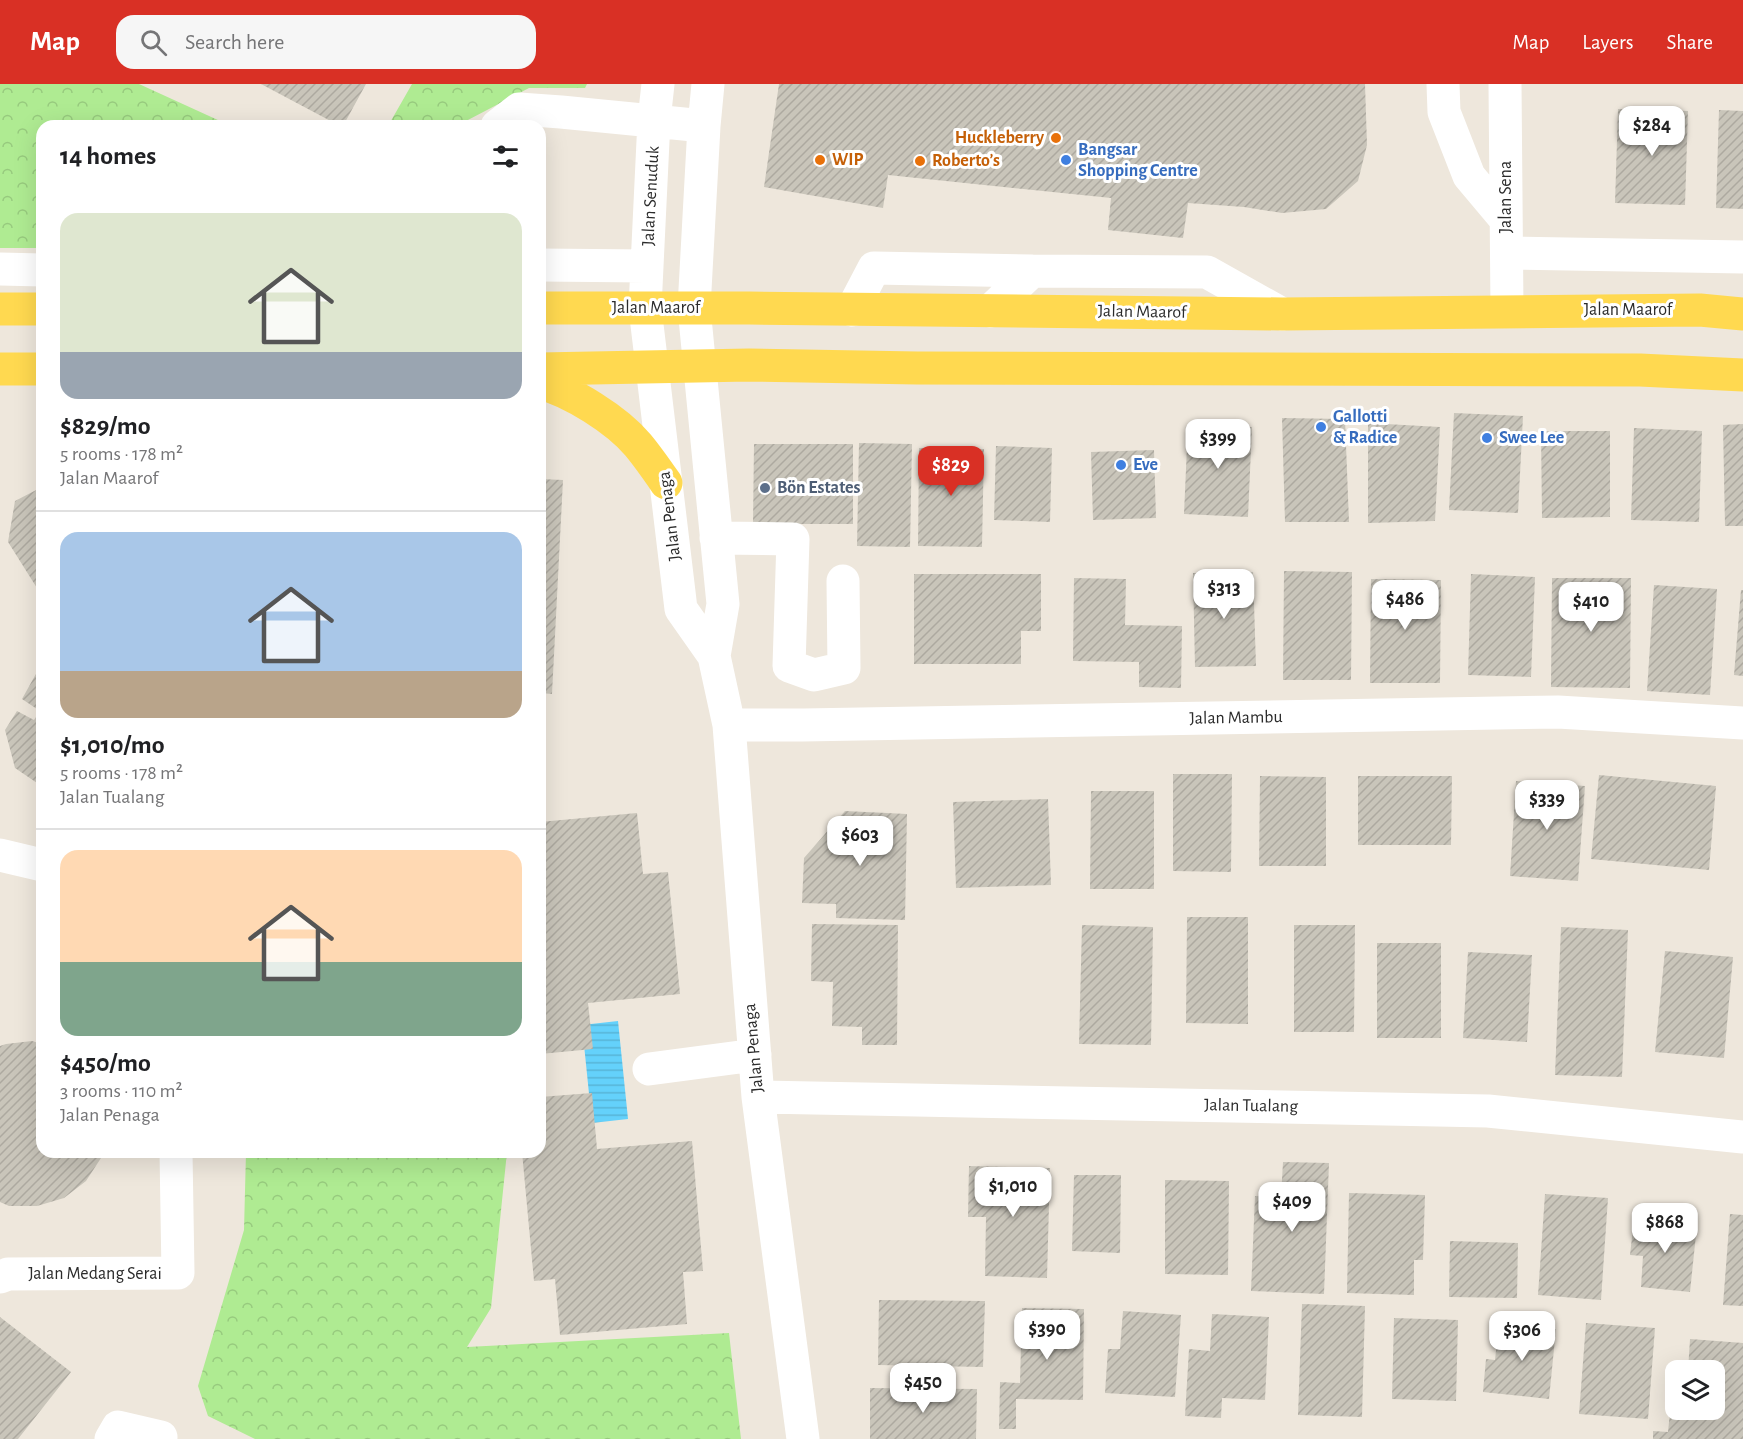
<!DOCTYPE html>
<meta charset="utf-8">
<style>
body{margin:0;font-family:"Alegreya Sans",sans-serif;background:#f6f6f6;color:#202124;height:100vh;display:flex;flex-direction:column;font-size:22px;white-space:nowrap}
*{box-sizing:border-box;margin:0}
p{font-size:20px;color:#757577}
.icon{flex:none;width:33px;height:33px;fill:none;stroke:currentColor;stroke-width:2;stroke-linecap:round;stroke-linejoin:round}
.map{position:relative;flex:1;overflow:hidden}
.panel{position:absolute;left:36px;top:36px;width:510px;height:1038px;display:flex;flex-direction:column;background:#fff;border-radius:18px;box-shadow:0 6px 24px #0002}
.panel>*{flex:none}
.buttons{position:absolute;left:1665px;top:1276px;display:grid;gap:12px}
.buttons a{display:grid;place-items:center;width:60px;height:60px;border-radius:12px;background:#fff;box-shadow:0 6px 24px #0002;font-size:30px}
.price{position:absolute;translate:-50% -51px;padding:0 14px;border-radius:12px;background:#fff;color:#222;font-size:20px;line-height:39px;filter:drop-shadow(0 2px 3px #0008)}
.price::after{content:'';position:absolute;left:50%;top:36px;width:18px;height:14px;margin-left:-9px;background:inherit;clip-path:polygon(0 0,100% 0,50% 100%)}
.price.selected{background:#d93025;color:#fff}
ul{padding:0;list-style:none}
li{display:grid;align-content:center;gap:12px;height:318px;padding:0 24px}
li+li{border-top:2px solid #e0e0e0}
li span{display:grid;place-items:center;height:186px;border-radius:18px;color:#555}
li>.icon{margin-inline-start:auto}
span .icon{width:108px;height:108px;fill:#fffc;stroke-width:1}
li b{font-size:26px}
h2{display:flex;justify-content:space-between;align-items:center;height:72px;padding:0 24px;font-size:26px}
header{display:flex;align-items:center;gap:36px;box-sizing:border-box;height:84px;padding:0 30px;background:#d93025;color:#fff}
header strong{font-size:28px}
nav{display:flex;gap:33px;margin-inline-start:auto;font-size:21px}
.search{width:420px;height:54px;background:#f6f6f6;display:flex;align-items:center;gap:15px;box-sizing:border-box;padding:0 21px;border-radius:18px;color:#757577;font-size:22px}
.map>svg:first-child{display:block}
</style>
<header>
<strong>Map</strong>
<div class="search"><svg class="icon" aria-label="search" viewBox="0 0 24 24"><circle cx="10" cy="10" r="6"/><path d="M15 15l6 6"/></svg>Search here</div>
<nav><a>Map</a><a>Layers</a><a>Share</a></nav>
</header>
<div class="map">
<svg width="1743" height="1355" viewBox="0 0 1743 1355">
<defs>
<pattern id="forest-crowns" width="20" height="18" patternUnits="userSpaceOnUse" patternTransform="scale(1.5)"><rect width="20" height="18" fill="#afeb92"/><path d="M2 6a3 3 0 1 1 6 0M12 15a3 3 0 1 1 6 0" fill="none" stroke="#97ca7e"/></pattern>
<pattern id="water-rules" width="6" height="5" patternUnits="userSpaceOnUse" patternTransform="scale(1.5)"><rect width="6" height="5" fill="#64d1fb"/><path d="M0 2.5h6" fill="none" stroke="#57b4d7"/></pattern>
<pattern id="building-hatch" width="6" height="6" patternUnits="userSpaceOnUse" patternTransform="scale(1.5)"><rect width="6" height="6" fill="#c9c5ba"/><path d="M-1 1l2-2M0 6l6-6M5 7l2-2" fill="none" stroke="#ada9a0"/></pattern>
</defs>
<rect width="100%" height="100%" fill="#eee7dc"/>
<path fill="url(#forest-crowns)" d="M0,0H139L231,42H42V164H0Z
M412,0H587L585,4H529L466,37L464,42H388Z
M246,1068H507L491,1224L467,1263L729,1249L741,1355H255L208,1332L198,1302L244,1146Z"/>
<path fill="url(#water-rules)" d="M618,937L628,1035L592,1039L582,941Z"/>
<path fill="url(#building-hatch)" d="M261,0H366L343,42H340Z
M779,0H1365L1367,61L1358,97L1326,125L1282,129L1244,123L1188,119L1183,154L1108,146L1111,114L888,91L883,124L764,103Z
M1618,25L1688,27L1685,121L1615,119Z
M1719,26L1743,27V125L1716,124Z
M1454,329L1523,332L1518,429L1449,426Z
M1282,334L1345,335L1349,438H1285Z
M1368,339L1440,343L1435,437L1368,439Z
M1188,340L1252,343L1248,433L1184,430Z
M1743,340V442H1725L1723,341Z
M1634,344L1702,347L1699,438L1631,436Z
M1541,347H1610V433L1542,434Z
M859,359L912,360L910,463L857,462Z
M754,360H853V440H753Z
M996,362L1052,364L1050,438L994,436Z
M919,364L984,365L982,463L918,462Z
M1154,366L1156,434L1093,436L1091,368Z
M540,395L563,396L552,610L540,609Z
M42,403V512L8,458L15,417Z
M1284,487L1352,488L1351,596H1283Z
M1253,488L1256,582L1195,583L1193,489Z
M914,490H1041V547H1021V580H914Z
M1471,490L1535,493L1531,593L1468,591Z
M1074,494L1126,495L1125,541L1182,542L1181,604L1139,603V578L1073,577Z
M1552,494H1631L1630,604L1551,603Z
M1371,495L1441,496L1440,599H1370Z
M1654,501L1717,505L1710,611L1647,607Z
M1741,506H1743V592L1734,591Z
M42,579V700L40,701L15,684L5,646L17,627L34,636L40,627L22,615Z
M1173,690H1232L1231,788L1173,787Z
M1599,691L1716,702L1709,786L1591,775Z
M1260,692L1326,693V782H1259Z
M1358,692H1452L1451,761H1358Z
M1516,697L1585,702L1578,797L1510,792Z
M1091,707H1154V805H1090Z
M1048,715L1051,801L956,804L953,718Z
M845,727L907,730L905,836L836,834V820L802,819L804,774Z
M637,729L643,790L668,788L680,910L588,919L593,965L540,970V738Z
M1187,833H1248V940L1186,939Z
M812,840L898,841L897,961H862V943L832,942L833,898L811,897Z
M1082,841L1153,843L1151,961L1079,960Z
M1294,841H1355L1354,948H1294Z
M1561,843L1628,846L1622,993L1555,991Z
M1377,859H1441V954H1377Z
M1665,867L1733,873L1724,974L1655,968Z
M1468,868L1532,871L1527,958L1463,954Z
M32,957L42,960V1068H103L101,1074L86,1097L64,1114L37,1122H9L0,1118V962L6,960Z
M592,1009L597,1065L692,1057L703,1187L683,1188L687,1240L560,1251L555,1195L534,1197L522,1068H540V1064H544L540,1013Z
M1283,1078L1329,1079L1324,1210L1251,1207L1255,1112L1281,1113Z
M969,1082L1050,1084L1047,1194L985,1192L986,1133H968Z
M1074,1091H1121L1120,1169L1072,1167Z
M1165,1096L1229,1097L1228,1191L1165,1190Z
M1349,1109L1425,1111L1423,1176H1414V1211L1347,1209Z
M1545,1110L1608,1114L1601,1216L1538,1211Z
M1730,1130L1743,1131V1222L1723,1221Z
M1634,1135L1697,1141L1690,1208L1641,1203L1643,1172L1630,1171Z
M1450,1157L1518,1159L1517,1214L1449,1213Z
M879,1216L985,1217L983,1283L878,1281Z
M1302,1220L1365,1222L1362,1333L1298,1331Z
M1022,1224L1084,1225L1083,1316L1016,1315V1345H999L1000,1298L1020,1299Z
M1123,1227L1181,1231L1175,1313L1105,1309L1108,1265H1120Z
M1212,1230L1269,1233L1265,1316L1222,1314L1221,1334L1185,1332L1189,1265L1210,1267Z
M0,1233L71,1288L18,1355H0Z
M1394,1234L1458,1236L1456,1317L1392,1315Z
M1499,1239L1556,1245L1549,1315L1483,1308L1486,1275L1495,1276Z
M1586,1239L1655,1244L1648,1335L1579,1330Z
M1690,1255L1743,1259V1355H1653V1347L1668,1348L1674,1289H1676V1326H1714V1287H1688Z
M870,1304L977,1305L976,1355H870Z"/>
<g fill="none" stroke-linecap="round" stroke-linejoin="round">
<path stroke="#fff" stroke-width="33" d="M658,0L654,36L645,224L681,525L714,572
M708,0L704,42L694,224L723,520L714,572L729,641L758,1013L803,1355
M1443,0L1444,28L1469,92L1506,136
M1505,0L1507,227
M497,42L519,25L561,28L704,42
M1507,169L1743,173
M540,181L647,182
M0,185L42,186
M852,226L874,184L1032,187
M990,227L1032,187L1207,188L1282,230
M716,454L793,455L789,582L814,591L844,584L843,497
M729,641H803L1558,628L1743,639
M0,771L42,781
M649,985L755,971
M758,1013L1488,1027L1743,1053
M0,1193L8,1190L178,1189L176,1068
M111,1355L118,1343L161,1353"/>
<path stroke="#ffd950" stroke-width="33" d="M540,224H749L1282,230L1700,226L1743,230
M0,225H42
M0,285H42
M540,285L749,281L917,284L1640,286L1743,291
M540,299C571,307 617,336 638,361C648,373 657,386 666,399"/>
</g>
<g fill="#e8710a" stroke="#fff" stroke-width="2">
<circle cx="1056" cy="54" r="6"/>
<circle cx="820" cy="76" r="6"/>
<circle cx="920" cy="77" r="6"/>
</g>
<g fill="#3f7fe0" stroke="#fff" stroke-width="2">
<circle cx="1066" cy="76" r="6"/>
<circle cx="1321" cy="343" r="6"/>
<circle cx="1487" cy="354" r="6"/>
<circle cx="1121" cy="381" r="6"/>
</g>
<circle fill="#5c6f8a" stroke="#fff" stroke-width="2" cx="765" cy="404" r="6"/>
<g text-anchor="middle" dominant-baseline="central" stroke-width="6" stroke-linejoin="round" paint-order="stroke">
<g font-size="18" font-weight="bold" fill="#c56008" stroke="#fff" text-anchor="start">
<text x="1044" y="54" text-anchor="end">Huckleberry</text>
<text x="832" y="76">WIP</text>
<text x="932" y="77">Roberto’s</text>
</g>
<g font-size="18" font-weight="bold" fill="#366cbe" stroke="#fff" text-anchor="start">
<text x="1078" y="66">Bangsar<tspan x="1078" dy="21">Shopping Centre</tspan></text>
<text x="1333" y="333">Gallotti<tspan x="1333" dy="21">&amp; Radice</tspan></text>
<text x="1499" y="354">Swee Lee</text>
<text x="1133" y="381">Eve</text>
</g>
<g font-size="18" fill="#2b2b2b" stroke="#fff">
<text transform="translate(651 112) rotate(-87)">Jalan Senuduk</text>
<text transform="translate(1506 113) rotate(-90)">Jalan Sena</text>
<text x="656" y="224">Jalan Maarof</text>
<text x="1628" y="226">Jalan Maarof</text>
<text transform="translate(1142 228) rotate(1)">Jalan Maarof</text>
<text transform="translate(670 432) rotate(-97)">Jalan Penaga</text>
<text transform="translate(1236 634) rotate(-1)">Jalan Mambu</text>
<text transform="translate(754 964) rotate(-95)">Jalan Penaga</text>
<text transform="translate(1251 1022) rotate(1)">Jalan Tualang</text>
<text x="95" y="1190">Jalan Medang Serai</text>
</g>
<g font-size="18" font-weight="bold" fill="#4e5e75" stroke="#fff" text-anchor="start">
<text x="777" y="404">Bön Estates</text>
</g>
</g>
</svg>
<div class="buttons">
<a><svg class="icon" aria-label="layers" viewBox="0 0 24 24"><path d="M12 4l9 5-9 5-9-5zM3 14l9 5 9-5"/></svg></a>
</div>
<b class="price" style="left:1652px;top:73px">$284</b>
<b class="price" style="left:1218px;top:386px">$399</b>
<b class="price selected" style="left:951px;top:413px">$829</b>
<b class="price" style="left:1224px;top:536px">$313</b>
<b class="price" style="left:1405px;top:547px">$486</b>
<b class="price" style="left:1591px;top:549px">$410</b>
<b class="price" style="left:1547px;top:747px">$339</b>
<b class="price" style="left:860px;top:783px">$603</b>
<b class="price" style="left:1013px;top:1134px">$1,010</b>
<b class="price" style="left:1292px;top:1149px">$409</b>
<b class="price" style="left:1665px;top:1170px">$868</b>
<b class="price" style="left:1047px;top:1277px">$390</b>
<b class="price" style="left:1522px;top:1278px">$306</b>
<b class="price" style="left:923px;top:1330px">$450</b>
<section class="panel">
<h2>14 homes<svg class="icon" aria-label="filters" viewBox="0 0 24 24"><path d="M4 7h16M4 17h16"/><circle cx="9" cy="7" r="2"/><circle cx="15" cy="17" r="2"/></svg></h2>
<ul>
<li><span style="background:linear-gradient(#dfe7d0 75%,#9aa5b1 0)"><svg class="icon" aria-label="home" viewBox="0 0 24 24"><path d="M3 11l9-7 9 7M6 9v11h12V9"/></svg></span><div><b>$829/mo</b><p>5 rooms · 178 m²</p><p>Jalan Maarof</p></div></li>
<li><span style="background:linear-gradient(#a9c7e8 75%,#b9a48a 0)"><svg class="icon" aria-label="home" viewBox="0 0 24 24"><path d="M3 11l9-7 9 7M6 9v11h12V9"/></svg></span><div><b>$1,010/mo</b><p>5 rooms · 178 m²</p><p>Jalan Tualang</p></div></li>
<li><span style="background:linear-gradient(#ffd9b3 60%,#7fa58c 0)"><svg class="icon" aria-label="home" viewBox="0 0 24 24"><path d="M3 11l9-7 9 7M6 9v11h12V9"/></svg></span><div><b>$450/mo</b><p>3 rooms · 110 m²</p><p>Jalan Penaga</p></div></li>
</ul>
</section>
</div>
